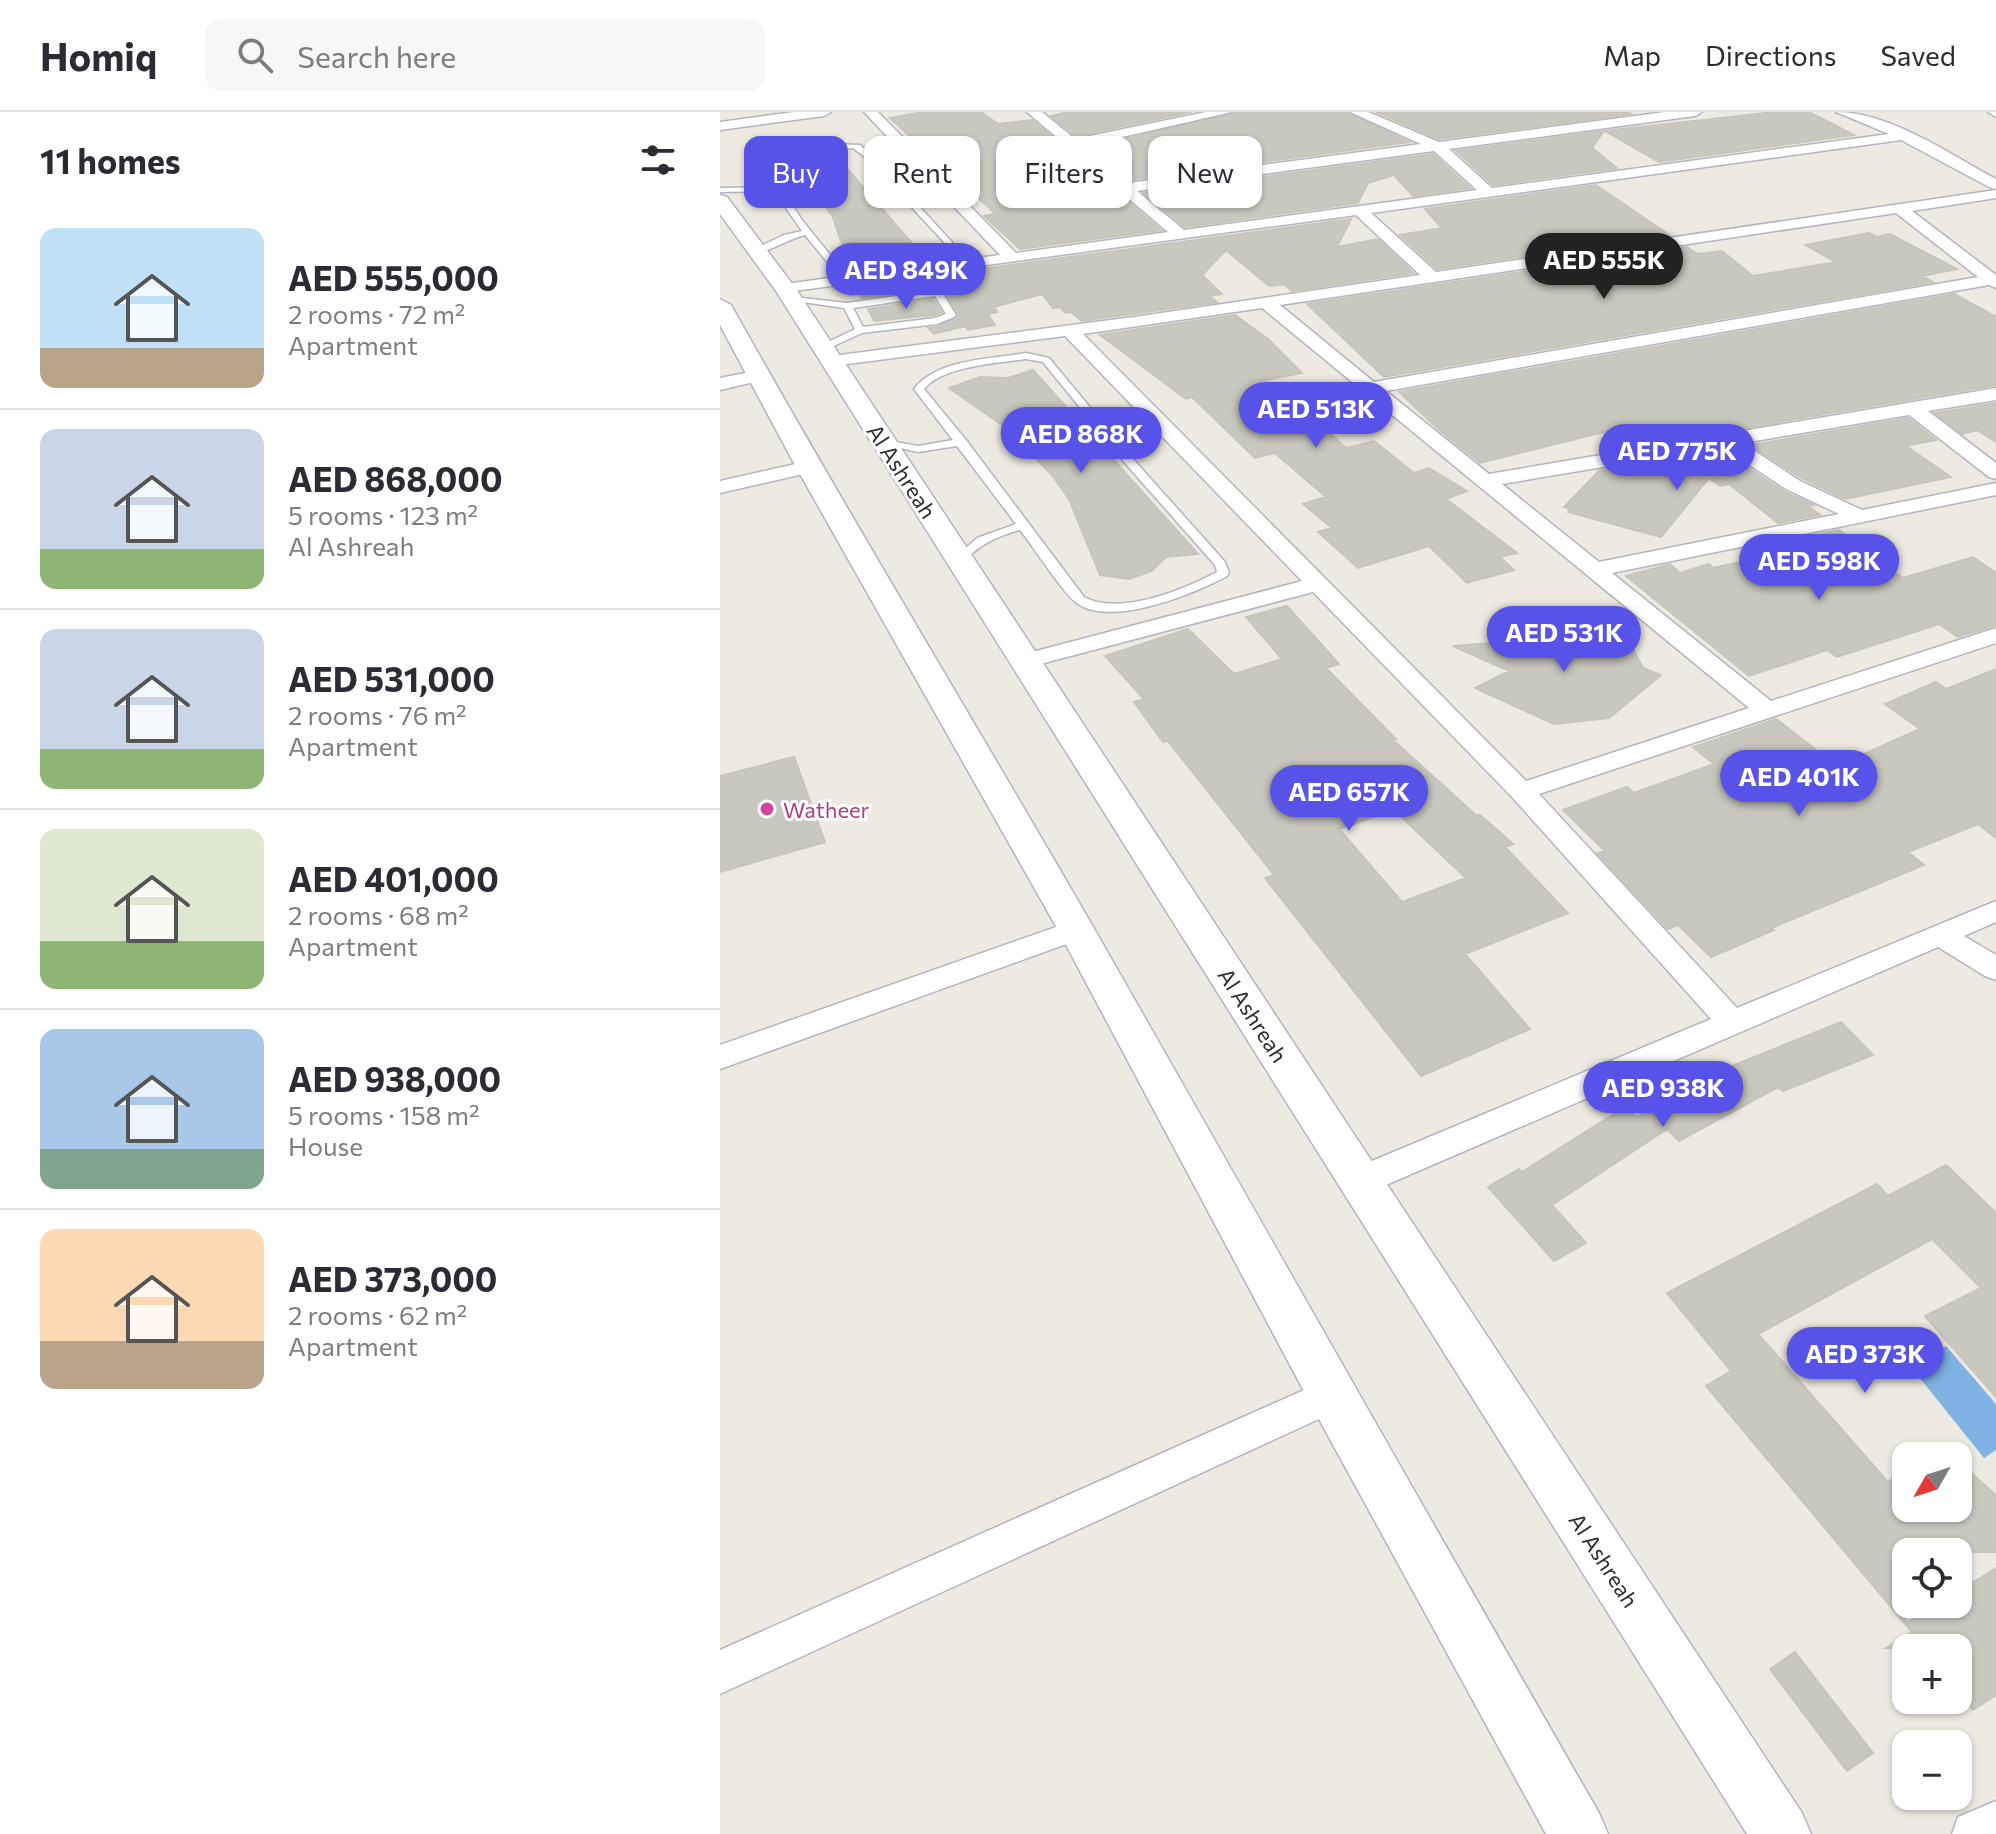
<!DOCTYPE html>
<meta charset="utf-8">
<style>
body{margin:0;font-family:Commissioner,sans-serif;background:#f7f7f7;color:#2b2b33;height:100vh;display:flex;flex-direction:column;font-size:30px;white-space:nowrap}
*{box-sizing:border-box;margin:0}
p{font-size:26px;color:#7c7c81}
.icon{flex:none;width:44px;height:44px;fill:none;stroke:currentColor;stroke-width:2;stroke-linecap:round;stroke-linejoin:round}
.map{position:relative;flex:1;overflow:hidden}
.panel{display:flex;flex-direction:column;background:#fff;width:720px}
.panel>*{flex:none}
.top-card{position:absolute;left:24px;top:24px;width:760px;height:72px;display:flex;gap:16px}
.needle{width:52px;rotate:231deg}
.fabs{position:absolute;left:1172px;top:1330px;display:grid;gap:16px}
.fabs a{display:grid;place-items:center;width:80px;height:80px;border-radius:16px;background:#fff;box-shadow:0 2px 6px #0004;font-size:40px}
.price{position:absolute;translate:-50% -68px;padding:0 18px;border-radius:28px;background:#5752e8;color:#fff;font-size:26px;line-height:52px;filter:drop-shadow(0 2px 4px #0008)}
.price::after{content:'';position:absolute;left:50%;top:48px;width:24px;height:18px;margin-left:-12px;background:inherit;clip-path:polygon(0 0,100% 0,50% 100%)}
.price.active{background:#222;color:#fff}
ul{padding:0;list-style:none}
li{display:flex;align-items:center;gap:24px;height:200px;padding:0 40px}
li+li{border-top:2px solid #e1e1e2}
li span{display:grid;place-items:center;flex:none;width:224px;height:160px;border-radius:16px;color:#555}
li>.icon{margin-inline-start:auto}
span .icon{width:96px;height:96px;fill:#fffc;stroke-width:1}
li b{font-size:34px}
h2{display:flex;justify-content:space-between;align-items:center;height:96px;padding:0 40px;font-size:34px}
.chip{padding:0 28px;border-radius:16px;background:#fff;box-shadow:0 2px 6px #0004;font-size:28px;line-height:72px}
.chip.active{background:#5752e8;color:#fff}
header{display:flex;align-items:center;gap:48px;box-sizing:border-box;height:112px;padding:0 40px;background:#fff;border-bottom:2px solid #e1e1e2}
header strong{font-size:38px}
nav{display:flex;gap:44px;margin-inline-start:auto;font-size:28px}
.search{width:560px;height:72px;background:#f7f7f7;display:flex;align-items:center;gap:20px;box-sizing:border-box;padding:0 28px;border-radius:16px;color:#7c7c81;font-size:30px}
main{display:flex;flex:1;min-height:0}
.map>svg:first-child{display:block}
</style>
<header>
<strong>Homiq</strong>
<div class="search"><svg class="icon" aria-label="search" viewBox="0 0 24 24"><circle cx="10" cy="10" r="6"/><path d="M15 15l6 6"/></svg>Search here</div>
<nav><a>Map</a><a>Directions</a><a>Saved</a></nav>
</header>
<main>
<section class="panel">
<h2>11 homes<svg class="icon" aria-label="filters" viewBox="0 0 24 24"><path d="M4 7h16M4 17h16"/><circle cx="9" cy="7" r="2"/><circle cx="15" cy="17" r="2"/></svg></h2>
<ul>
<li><span style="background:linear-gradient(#bfe0f5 75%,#b9a48a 0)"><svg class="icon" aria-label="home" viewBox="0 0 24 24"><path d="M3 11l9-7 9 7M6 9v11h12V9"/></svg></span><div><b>AED 555,000</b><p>2 rooms · 72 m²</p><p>Apartment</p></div></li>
<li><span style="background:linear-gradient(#c9d6e8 75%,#8fb573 0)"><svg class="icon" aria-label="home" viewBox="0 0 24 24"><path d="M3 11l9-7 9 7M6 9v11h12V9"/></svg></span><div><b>AED 868,000</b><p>5 rooms · 123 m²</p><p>Al Ashreah</p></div></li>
<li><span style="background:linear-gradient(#c9d6e8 75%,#8fb573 0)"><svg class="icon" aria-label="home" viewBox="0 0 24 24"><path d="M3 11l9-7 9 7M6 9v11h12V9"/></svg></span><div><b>AED 531,000</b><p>2 rooms · 76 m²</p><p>Apartment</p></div></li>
<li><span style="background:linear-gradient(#dfe7d0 70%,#8fb573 0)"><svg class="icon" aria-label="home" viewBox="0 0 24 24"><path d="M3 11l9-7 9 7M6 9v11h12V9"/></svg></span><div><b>AED 401,000</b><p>2 rooms · 68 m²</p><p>Apartment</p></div></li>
<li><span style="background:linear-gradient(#a9c7e8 75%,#7fa58c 0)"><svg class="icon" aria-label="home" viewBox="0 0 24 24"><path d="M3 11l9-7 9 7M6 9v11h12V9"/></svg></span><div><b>AED 938,000</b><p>5 rooms · 158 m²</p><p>House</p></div></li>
<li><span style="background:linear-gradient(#ffd9b3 70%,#b9a48a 0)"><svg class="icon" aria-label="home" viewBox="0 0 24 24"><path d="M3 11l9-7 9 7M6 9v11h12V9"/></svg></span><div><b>AED 373,000</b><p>2 rooms · 62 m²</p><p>Apartment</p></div></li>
</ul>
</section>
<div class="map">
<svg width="1276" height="1722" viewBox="0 0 1276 1722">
<rect width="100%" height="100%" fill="#edeae1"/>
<path fill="#7fb3e3" d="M1226,1234L1276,1292V1338L1264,1346L1191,1255Z"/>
<path fill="#c9c8bf" stroke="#c8c6ba" stroke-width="2" fill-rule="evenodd" d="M203,0H261L278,12L312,8L441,118L300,137L264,104L276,102L170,6Z
M347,0H471L356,24L331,4Z
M515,0H627L690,30L409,68L370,36Z
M656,0H908L911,2L719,27Z
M1055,0H1089L1134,23L939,50L885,19Z
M884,19L872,36L897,56L773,73L736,39Z
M109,41L118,46L204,145L125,155L126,143L112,103L98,85L70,62L50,53Z
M713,42L750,76L693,84L674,63L648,71L638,91L465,115L424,81Z
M876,73L949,123L717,157L680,123L722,116L705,97Z
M631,107L617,135L658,127L693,161L572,179L564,172L549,174L506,138L482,163L502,182L489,184L497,190L362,209L351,200L345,201L340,195L333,196L322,182L274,195L277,200L268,202L275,213L248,218L246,214L214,222L208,216L218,215L239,203L222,176L142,186L140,182L130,183L128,175Z
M1149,121L1157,125L1170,122L1237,157L1202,164L1213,170L664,265L587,192L967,135L977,142L1002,139L1033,164L1116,150L1085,133Z
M1234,182L1276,205V273L899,337L924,310L760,351L716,315L679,280Z
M213,187L222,200L214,203L154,209L148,197Z
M515,203L548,227L582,261L531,271L576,311L593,306L626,336L654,329L694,361L709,356L747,379L726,387L797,441L780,445L794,458L747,471L709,434L638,456L598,420L612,416L583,392L606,385L555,341L535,346L472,285L466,287L380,223Z
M313,258L478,442L446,445L432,459L409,467L380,463L349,387L331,362L285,315L229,276L260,265L288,266Z
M1276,291V330L1257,318L1242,322L1215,301Z
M1188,306L1216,328L1186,334L1231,365L1125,387L1081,366L1031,333Z
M1001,338L1065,380L1094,393L1088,394L1100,403L1058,411L1009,372L1000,374L989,366L941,425L848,400L850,397L844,395L879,359Z
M1119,418L1183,466L1253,445L1276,461V513L1238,525L1219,512L1117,545L1107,538L1029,564L906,464L950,452L960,461L989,452L993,456L1085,435L1076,427Z
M567,494L619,552L606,556L676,627L673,628L757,704L760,703L793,732L785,735L848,801L745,842L810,917L701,964L545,766L554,763L448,629L443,630L414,590L424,587L385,544L468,517L514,562L562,547L526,505ZM674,698L746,766L682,790L619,717Z
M859,516L914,539L923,556L941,563L889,606L834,612L755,576L789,559L733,534L781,530L810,520Z
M1276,557V726L1258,712L1188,740L1204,753L1051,816L1054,818L991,845L958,813L948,817L877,741L885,739L843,698L907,675L914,681L994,652L973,635L1056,607L1117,654L1200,617L1165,592L1216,570L1226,577Z
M74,645L105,730L0,760V664Z
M1121,910L1153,943L1063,979L1058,975L959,1029L947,1017L832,1093L866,1131L834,1149L768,1075L799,1057L802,1060L905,995L917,1005L1012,954Z
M1226,1053L1276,1101V1285L1205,1204L1261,1176L1212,1127L1038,1222L1168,1370L1186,1355V1396H1238V1349L1276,1383V1440H1186V1511L1218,1492H1238V1480L1276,1456V1583L1253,1598L1248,1591L1238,1598V1536H1166L1192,1520L986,1274L1011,1259L947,1181L1157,1072L1168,1084Z
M1075,1540L1153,1641L1127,1659L1050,1557Z"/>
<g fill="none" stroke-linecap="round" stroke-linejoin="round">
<g stroke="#b5b4bf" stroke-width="3">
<path id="service" d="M114,32L140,33L155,46L195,41V45L158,50L232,130V135L222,150L124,165L113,157L85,123C68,127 52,139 35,141V137L64,123L82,119L54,79L0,80V76L51,75L38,48L72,38ZM114,37L133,36L146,46L224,130L216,146L126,159L119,154L82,108L45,51L72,43Z
M218,178L221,179L236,203L234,205L217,212L142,221L103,239L100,238V234L135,217L124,196L69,188L73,185L127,191ZM215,184L226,202L215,206L143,215L133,196Z
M306,241L329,246L413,347L505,450L509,461L507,464C474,482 393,515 358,492C344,483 313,434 300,418C278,424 260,432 244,449H236V445L257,426L296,412L237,334L198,340L159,331L164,328L198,334L233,328L194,277C217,247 271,247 306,241ZM306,247L323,250L405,351L495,453L497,460C463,478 400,504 364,485L246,328L204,277C223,254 278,251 306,247Z"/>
</g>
<g stroke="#b5b4bf" stroke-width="3">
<path id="minor" d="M74,0H111L104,4L0,18V10Z
M144,0H158L296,141L448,120L307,0H322L355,27L486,0H512L363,34L408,71L701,32L630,0H648L719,30L945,0H982L975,4L729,37L772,76L1169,22L1116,0C1170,0 1229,42 1276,67V77L1271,76L1181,28L651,101L716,160L1276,78V86L1192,99L1276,163V176L1269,173L666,279L769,362L1276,276V288L1208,299L1276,351V367L1269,365L1189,303L1023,331L1080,369L1142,398L1276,371V383L892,461L1051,589L1276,516V531L819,682L1017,896L1276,789V810L1244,824L1276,843V868L1265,864L1218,835L652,1079L640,1083L628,1079L623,1069L628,1059L991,907L792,685L593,480L313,554H297L293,549L297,544L582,469L345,224L112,254L103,249L112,244L414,205L700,163L636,103L59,181L57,177L59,173L65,172L280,143ZM714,39L757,78L464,118L417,79ZM1176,101L1258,165L654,270L560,193ZM542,196L1029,596L806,669L363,222ZM1002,335L1066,377L1119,402L879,450L782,372Z
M1268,0H1276V5Z
M41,258L50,263L47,267L0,278V266Z
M89,349L99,355L96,359L0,381V369Z
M356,808L366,811L371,818L366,825L0,957V933Z
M611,1266L625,1271L630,1283L625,1295L0,1582V1538Z
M1276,1689V1722H1232L1238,1705Z"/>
</g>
<g stroke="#b5b4bf" stroke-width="3">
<path id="tertiary" d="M0,83L7,85L76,177L1082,1701L1091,1722H1027L56,179L0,102Z
M0,187L11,193C129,404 255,610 376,820C544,1114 710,1408 879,1701L888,1722H826L594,1298L338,818L76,355L0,213Z"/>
</g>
<use href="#service" fill="#fff" fill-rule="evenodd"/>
<use href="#minor" fill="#fff" fill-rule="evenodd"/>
<use href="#tertiary" fill="#fff" fill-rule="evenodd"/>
</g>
<circle fill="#d1479c" stroke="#fff" stroke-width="3" cx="47" cy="697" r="8"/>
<g text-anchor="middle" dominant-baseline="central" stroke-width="6" stroke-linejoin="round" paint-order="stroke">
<g font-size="22" fill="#2d2d2d" stroke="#fff">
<text transform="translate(182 359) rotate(57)">Al Ashreah</text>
<text transform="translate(533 903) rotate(57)">Al Ashreah</text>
<text transform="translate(884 1448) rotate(57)">Al Ashreah</text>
</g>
<g font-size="22" fill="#b23c85" stroke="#fff" text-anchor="start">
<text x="63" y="697">Watheer</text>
</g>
</g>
</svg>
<div class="fabs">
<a><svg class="needle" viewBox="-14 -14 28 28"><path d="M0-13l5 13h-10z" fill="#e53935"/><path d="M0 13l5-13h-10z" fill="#7c7c81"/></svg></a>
<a><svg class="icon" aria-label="locate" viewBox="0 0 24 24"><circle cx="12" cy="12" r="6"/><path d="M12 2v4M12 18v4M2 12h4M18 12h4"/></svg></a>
<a>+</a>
<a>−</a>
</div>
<b class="price active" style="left:884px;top:189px">AED 555K</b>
<b class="price" style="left:186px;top:199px">AED 849K</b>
<b class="price" style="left:596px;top:338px">AED 513K</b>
<b class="price" style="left:361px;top:363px">AED 868K</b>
<b class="price" style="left:957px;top:380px">AED 775K</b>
<b class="price" style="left:1099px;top:490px">AED 598K</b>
<b class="price" style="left:844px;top:562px">AED 531K</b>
<b class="price" style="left:1079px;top:706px">AED 401K</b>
<b class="price" style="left:629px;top:721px">AED 657K</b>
<b class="price" style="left:943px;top:1017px">AED 938K</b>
<b class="price" style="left:1145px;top:1283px">AED 373K</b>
<div class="top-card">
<a class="chip active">Buy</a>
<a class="chip">Rent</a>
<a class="chip">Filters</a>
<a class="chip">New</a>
</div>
</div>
</main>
